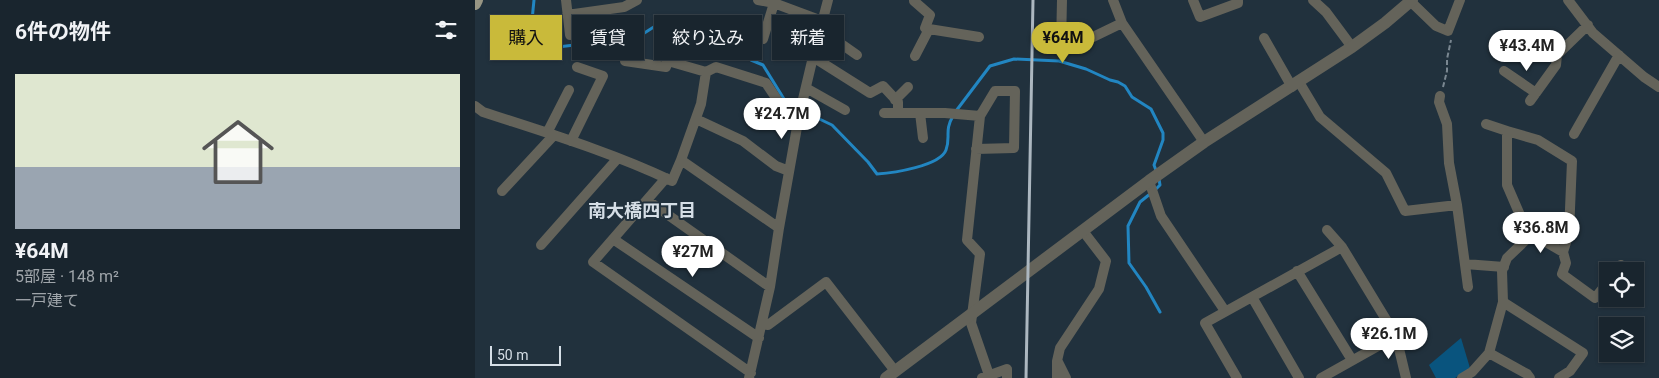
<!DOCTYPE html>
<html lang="ja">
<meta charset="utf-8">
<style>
body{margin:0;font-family:Roboto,"Noto Sans JP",sans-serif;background:#26313a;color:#f1f3f6;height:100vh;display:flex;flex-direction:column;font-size:19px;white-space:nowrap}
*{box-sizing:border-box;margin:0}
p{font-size:16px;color:#9fa5aa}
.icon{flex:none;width:28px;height:28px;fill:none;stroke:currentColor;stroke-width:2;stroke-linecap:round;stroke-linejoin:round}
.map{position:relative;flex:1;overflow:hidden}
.sheet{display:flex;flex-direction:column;background:#19252e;width:475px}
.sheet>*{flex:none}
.guide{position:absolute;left:15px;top:15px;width:475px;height:45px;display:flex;gap:10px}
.fabs{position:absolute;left:1124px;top:262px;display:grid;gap:10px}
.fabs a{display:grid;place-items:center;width:45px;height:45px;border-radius:0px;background:#19252e;box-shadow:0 1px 4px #0004,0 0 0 1px #37424a;font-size:25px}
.scale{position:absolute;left:15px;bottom:12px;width:71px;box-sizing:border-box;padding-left:5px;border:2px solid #d5dee6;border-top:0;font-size:14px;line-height:18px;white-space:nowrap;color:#d5dee6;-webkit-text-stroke:4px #21313d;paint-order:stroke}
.price{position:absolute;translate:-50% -42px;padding:0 11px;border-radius:18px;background:#fff;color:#222;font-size:16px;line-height:32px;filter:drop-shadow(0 1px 2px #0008)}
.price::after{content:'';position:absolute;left:50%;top:30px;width:15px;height:11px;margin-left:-8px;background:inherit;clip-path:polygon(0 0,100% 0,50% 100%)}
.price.active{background:#c9ba3a;color:#111}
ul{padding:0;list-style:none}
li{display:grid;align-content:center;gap:10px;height:265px;padding:0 15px}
li span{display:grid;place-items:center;height:155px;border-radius:0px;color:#555}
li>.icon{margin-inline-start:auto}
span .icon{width:90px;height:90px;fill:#fffc;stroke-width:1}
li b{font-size:21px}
h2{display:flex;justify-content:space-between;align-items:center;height:60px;padding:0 15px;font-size:21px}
.pill{padding:0 18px;border-radius:0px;background:#19252e;box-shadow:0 1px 4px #0004,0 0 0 1px #37424a;font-size:18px;line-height:45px}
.pill.active{background:#c9ba3a;color:#111}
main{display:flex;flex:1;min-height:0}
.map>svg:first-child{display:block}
</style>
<main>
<section class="sheet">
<h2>6件の物件<svg class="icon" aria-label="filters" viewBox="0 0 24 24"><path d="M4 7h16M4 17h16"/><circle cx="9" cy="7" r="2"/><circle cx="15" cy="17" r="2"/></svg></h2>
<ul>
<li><span style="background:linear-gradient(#dfe7d0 60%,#9aa5b1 0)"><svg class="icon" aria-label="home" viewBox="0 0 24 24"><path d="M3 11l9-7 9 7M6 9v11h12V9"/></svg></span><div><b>¥64M</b><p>5部屋 · 148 m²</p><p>一戸建て</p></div></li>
</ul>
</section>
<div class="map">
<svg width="1184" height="378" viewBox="0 0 1184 378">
<rect width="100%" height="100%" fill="#21313d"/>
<path fill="#09547e" d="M986,338L995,368L980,378H961L954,365Z"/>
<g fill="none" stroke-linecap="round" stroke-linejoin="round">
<path stroke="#2286c2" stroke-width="3" d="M59,0C57,23 52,35 75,48L140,40L151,41L160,39L185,23L197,20L236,22L255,32L269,53L276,60L288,65L309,99L317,106L357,125L393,162L402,174C418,173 465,166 471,150C476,137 469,131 478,116
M481,111L515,66L539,59L584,61L611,69L635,80L643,82L650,86L657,97L676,109L688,133V140L679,165L682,173
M680,190L685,185L684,179
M675,194L665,202L653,226L654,263L671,287L685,312"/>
<path stroke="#7a8791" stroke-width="2" stroke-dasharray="5 2.5" stroke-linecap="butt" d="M968,87L972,71V59L976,40"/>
<path stroke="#64635a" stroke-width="10" d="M91,0L95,35
M283,0L299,3L347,21
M440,0L439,1L455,15L450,28L454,29L440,56
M587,0L586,45L589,51L647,23
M638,0L647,23L729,142
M718,0L725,17L763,3V0
M838,0L851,12L877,47
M934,0L961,26L973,31L985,0
M1093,0L1118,33L1169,77L1184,87
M92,15L149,7L162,0
M345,29L382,55
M454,29L504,37
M789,38L817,87
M288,39L300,0
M1067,42L1082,55
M338,57L395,93L408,86L423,102V113H470L505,116L492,240L505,254L496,323L514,375
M150,61L191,67L193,61L231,72
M193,61L201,30
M1029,71L1061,93
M824,82L845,117L911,173L930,211L982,205L993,287
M331,88L370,110
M965,96L964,102L972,124L974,163L982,205
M420,100L433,87
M1055,101L1081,65L1082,55L1113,25
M0,106L8,112C72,133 136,152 197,181L206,160L304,228
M409,113H423
M445,113L448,138
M221,119L268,141L301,166L314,171
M1011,124L1032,131
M72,133L94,90
M1099,134L1144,55
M96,141L128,76L102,67
M501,149L539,148L540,91H520L505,116
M206,160L226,104L231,72L241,67L291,83L305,104L313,112L324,116
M191,178L118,262L276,373
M674,181L686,216L750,311
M27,191L79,135
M172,200L295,287
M852,230L867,247L921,336L931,378
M1057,234L1088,252
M138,239L284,338
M66,245L143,158
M990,264L1029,267
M822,271L877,360
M1141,271L1146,265
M777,297L824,378
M1028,302L1108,353L1095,371L1084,378
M287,324L293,325L351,282L420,371
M1014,353L1052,374L1055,378
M583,362L591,378
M274,378L295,287L304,228L324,116L338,57L353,0
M507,378L532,369V378
M582,378V361L585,348L624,289L631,261L608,231
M762,378L730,323L867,247
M846,378L921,336
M987,378L997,372L1014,353L1028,302L1027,271L1032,258L1057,234L1048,222L1032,185V131L1063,140L1097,161L1094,233L1088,252L1091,263L1087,274L1120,298L1132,283"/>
<path stroke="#64635a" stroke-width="12" d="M411,378L674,181L729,142L877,47L910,23L937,0"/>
<path stroke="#979583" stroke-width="12" d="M0,4L2,0"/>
<path stroke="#acb7c0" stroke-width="3" d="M551,378L558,0"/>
</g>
<g text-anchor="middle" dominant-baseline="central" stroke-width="4" stroke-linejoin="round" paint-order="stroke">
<g font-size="18" font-weight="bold" fill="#d5dee6" stroke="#21313d">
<text x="167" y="210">南大橋四丁目</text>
</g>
</g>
</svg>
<div class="fabs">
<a><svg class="icon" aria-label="locate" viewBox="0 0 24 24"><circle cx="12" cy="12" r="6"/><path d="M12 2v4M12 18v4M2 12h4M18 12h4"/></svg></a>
<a><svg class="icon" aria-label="layers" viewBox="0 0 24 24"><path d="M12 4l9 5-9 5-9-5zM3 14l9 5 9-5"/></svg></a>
</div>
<div class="scale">50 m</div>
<b class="price active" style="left:588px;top:64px">¥64M</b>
<b class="price" style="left:1052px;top:72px">¥43.4M</b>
<b class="price" style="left:307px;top:140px">¥24.7M</b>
<b class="price" style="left:1066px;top:254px">¥36.8M</b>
<b class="price" style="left:218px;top:278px">¥27M</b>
<b class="price" style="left:914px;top:360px">¥26.1M</b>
<div class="guide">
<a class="pill active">購入</a>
<a class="pill">賃貸</a>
<a class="pill">絞り込み</a>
<a class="pill">新着</a>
</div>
</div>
</main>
